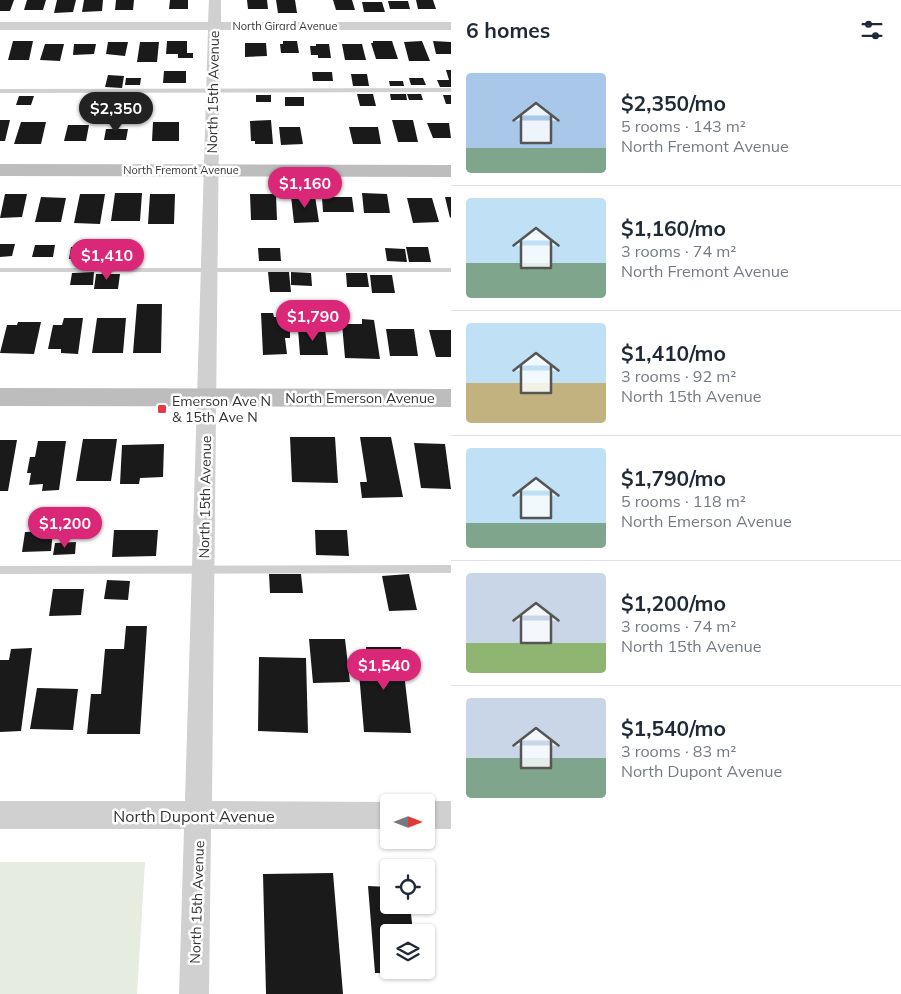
<!DOCTYPE html>
<meta charset="utf-8">
<style>
body{margin:0;font-family:Mulish,sans-serif;background:#f6f6f7;color:#1f2937;height:100vh;display:flex;flex-direction:column;font-size:19px;white-space:nowrap}
*{box-sizing:border-box;margin:0}
p{font-size:16px;color:#747a83}
.icon{flex:none;width:28px;height:28px;fill:none;stroke:currentColor;stroke-width:2;stroke-linecap:round;stroke-linejoin:round}
.map{position:relative;flex:1;overflow:hidden}
.drawer{display:flex;flex-direction:column;background:#fff;width:450px}
.drawer>*{flex:none}
.needle{width:32px;rotate:90deg}
.controls{position:absolute;left:380px;top:794px;display:grid;gap:10px}
.controls a{display:grid;place-items:center;width:55px;height:55px;border-radius:5px;background:#fff;box-shadow:0 1px 4px #0004;font-size:25px}
.price{position:absolute;translate:-50% -42px;padding:0 11px;border-radius:18px;background:#db2777;color:#fff;font-size:16px;line-height:32px;filter:drop-shadow(0 1px 2px #0008)}
.price::after{content:'';position:absolute;left:50%;top:30px;width:15px;height:11px;margin-left:-8px;background:inherit;clip-path:polygon(0 0,100% 0,50% 100%)}
.price.on{background:#222;color:#fff}
ul{padding:0;list-style:none}
li{display:flex;align-items:center;gap:15px;height:125px;padding:0 15px}
li+li{border-top:1px solid #e0e1e3}
li span{display:grid;place-items:center;flex:none;width:140px;height:100px;border-radius:5px;color:#555}
li>.icon{margin-inline-start:auto}
span .icon{width:60px;height:60px;fill:#fffc;stroke-width:1}
li b{font-size:21px}
h2{display:flex;justify-content:space-between;align-items:center;height:60px;padding:0 15px;font-size:21px}
main{display:flex;flex:1;min-height:0}
.map>svg:first-child{display:block}
</style>
<main>
<div class="map">
<svg width="451" height="994" viewBox="0 0 451 994">
<rect width="100%" height="100%" fill="#fff"/>
<path fill="#e6ecdf" d="M0,862H145L137,994H0Z"/>
<path fill="#1a1a1a" d="M0,0H14L10,11H0Z
M27,0H46L43,10H24Z
M57,0H76L73,12L54,13Z
M84,0H103L102,11L82,12Z
M116,0H134L133,10H115Z
M170,0H188V9H169Z
M247,0H267L268,9H248Z
M276,0H295L297,13H278Z
M333,0H352L355,10H336Z
M416,0H433L436,9H418Z
M388,1H408L410,9H390Z
M362,2H382L385,12H364Z
M13,41H33L29,60H8Z
M167,41H187V53H193V58H178V54H166Z
M283,41H297L299,53H281L280,44H283Z
M373,41H392L398,59H376L371,43H373Z
M422,41L430,61H409L404,42Z
M433,41L451,42V54H436Z
M108,42H128L125,56L106,54Z
M140,42H159L157,62H137Z
M245,43H266L267,56L245,57Z
M45,44H64L60,61L40,60Z
M74,44H96L94,54L73,55Z
M316,44H329L331,58H318V55H311L310,46H316Z
M342,44H362L366,60H345Z
M446,70H451V87H440L437,80H449Z
M164,71H186V83H163Z
M312,72H332L333,81H313Z
M351,74H367L369,86H353Z
M108,75L124,76L122,88L105,87Z
M126,78H141L140,85H125Z
M409,78H423L426,85H411Z
M389,81H403L404,86H390Z
M357,94H373L376,106H360Z
M390,94H406L407,100H391Z
M407,94H421L423,100H409Z
M86,95H100L99,104H84Z
M256,95H271V102H256Z
M443,95H451V104H446Z
M19,96H34L31,105H16Z
M285,97H304V106H285Z
M0,120H10L5,141H0Z
M271,120L273,144H255V141H251L250,121Z
M392,120H413L418,142H398Z
M21,122H46L41,144H14Z
M153,122H179V141H152Z
M427,123H449L451,138H433Z
M68,125H89L86,141H64Z
M279,127H300L303,144L281,145Z
M349,127H378L381,144H353Z
M106,129H128L126,140H104Z
M115,193H142L140,221H111Z
M362,193L387,194L390,213H364Z
M5,194H27L22,217L0,218Z
M80,194H105L100,224L74,223Z
M150,194H175L174,224H148Z
M250,194H276L277,220H251Z
M291,196H315L319,222L294,223Z
M41,197L66,198L61,222H35Z
M322,197H352L354,212H323Z
M445,197H451V217L450,218Z
M407,198H432L439,222L413,223Z
M0,244H15L12,256L0,257Z
M35,245H55L53,257H32Z
M105,246H131L129,259H102Z
M71,247H94L92,259H69Z
M406,247H428L431,262H409Z
M258,248H280L281,261H259Z
M385,248L405,249L407,262L387,261Z
M94,272L93,285H70L72,273Z
M268,272H289L291,292H270Z
M291,272L311,273L312,286L291,285Z
M346,273H367L369,287H347Z
M96,274H120L118,289H94Z
M370,275H392L395,293H372Z
M137,304H162L161,353H133Z
M261,313H273L274,317H283L284,327H290V338H285L287,354L263,355Z
M64,318H83L78,354L61,353V349H48L53,325H62Z
M97,318H126L123,353H92Z
M362,319L374,320L380,359L345,358L342,324H362Z
M18,322H41L34,354L0,353L7,325H17Z
M298,329H325L328,355H300Z
M386,329H414L418,356H390Z
M429,330H451V357H436Z
M290,437H335L338,483L292,482Z
M360,437H391L403,497L362,498L360,482H367Z
M83,439H117L111,481H76Z
M0,440H17L8,491H0Z
M38,441H66L59,490L42,491L43,484L29,485L31,473H27L30,457H35Z
M414,443L445,444L451,489L421,488Z
M164,444L163,477L140,478L139,484H120L122,445Z
M114,530H158L156,556L112,557Z
M315,530H347L349,556L316,555Z
M53,531L51,551L22,552L25,532Z
M76,542L75,554L53,555L55,543Z
M269,574H301L303,593H270Z
M409,574L417,610L389,611L382,576Z
M107,580L130,581L128,600L104,599Z
M53,589H84L81,615L49,616Z
M126,626H147L140,734H87L91,694H101L105,649H124Z
M309,639H345L350,682L313,683Z
M366,647H401L411,733L364,732L358,661H367Z
M32,648L21,731L0,732V660H9L11,649Z
M259,657L306,658L308,733L258,731Z
M37,688L78,689L73,730L30,729Z
M333,873L343,994H266L263,874Z
M368,886L389,887V905H410L413,932H389V970H417L418,974L375,973Z"/>
<g fill="none" stroke-linecap="round" stroke-linejoin="round">
<path fill="#d0d0d0" fill-rule="evenodd" d="M451,88V92L0,93V89Z
M0,268H451V272H0Z
M451,565V573L0,574V566Z"/>
<path fill="#d0d0d0" fill-rule="evenodd" d="M209,0H221V22H451V30H220L212,801L392,802H389V829H211L209,994H179L184,829H0V801H185L208,30H0V22H208Z
M426,801H451V829H426V802H423Z"/>
<path fill="#bdbdbd" fill-rule="evenodd" d="M0,164L451,165V177L0,176Z
M0,388L451,389V407L0,406Z"/>
</g>
<rect fill="#e63946" stroke="#fff" stroke-width="2" x="157" y="404" width="10" height="10" rx="2.5"/>
<g text-anchor="middle" dominant-baseline="central" stroke-width="5" stroke-linejoin="round" paint-order="stroke">
<g font-size="11" fill="#333" stroke="#fff">
<text x="285" y="26">North Girard Avenue</text>
<text x="181" y="170">North Fremont Avenue</text>
</g>
<g font-size="14" fill="#333" stroke="#fff">
<text transform="translate(213 92) rotate(-89)">North 15th Avenue</text>
<text x="360" y="398">North Emerson Avenue</text>
<text transform="translate(205 497) rotate(-89)">North 15th Avenue</text>
<text transform="translate(197 902) rotate(-88)">North 15th Avenue</text>
</g>
<g font-size="14" fill="#333" stroke="#fff" text-anchor="start">
<text x="172" y="401">Emerson Ave N<tspan x="172" dy="16">&amp; 15th Ave N</tspan></text>
</g>
<g font-size="16" fill="#333" stroke="#fff">
<text x="194" y="816">North Dupont Avenue</text>
</g>
</g>
</svg>
<div class="controls">
<a><svg class="needle" viewBox="-14 -14 28 28"><path d="M0-13l5 13h-10z" fill="#e53935"/><path d="M0 13l5-13h-10z" fill="#747a83"/></svg></a>
<a><svg class="icon" aria-label="locate" viewBox="0 0 24 24"><circle cx="12" cy="12" r="6"/><path d="M12 2v4M12 18v4M2 12h4M18 12h4"/></svg></a>
<a><svg class="icon" aria-label="layers" viewBox="0 0 24 24"><path d="M12 4l9 5-9 5-9-5zM3 14l9 5 9-5"/></svg></a>
</div>
<b class="price on" style="left:116px;top:134px">$2,350</b>
<b class="price" style="left:305px;top:209px">$1,160</b>
<b class="price" style="left:107px;top:281px">$1,410</b>
<b class="price" style="left:313px;top:342px">$1,790</b>
<b class="price" style="left:65px;top:549px">$1,200</b>
<b class="price" style="left:384px;top:691px">$1,540</b>
</div>
<section class="drawer">
<h2>6 homes<svg class="icon" aria-label="filters" viewBox="0 0 24 24"><path d="M4 7h16M4 17h16"/><circle cx="9" cy="7" r="2"/><circle cx="15" cy="17" r="2"/></svg></h2>
<ul>
<li><span style="background:linear-gradient(#a9c7e8 75%,#7fa58c 0)"><svg class="icon" aria-label="home" viewBox="0 0 24 24"><path d="M3 11l9-7 9 7M6 9v11h12V9"/></svg></span><div><b>$2,350/mo</b><p>5 rooms · 143 m²</p><p>North Fremont Avenue</p></div></li>
<li><span style="background:linear-gradient(#bfe0f5 65%,#7fa58c 0)"><svg class="icon" aria-label="home" viewBox="0 0 24 24"><path d="M3 11l9-7 9 7M6 9v11h12V9"/></svg></span><div><b>$1,160/mo</b><p>3 rooms · 74 m²</p><p>North Fremont Avenue</p></div></li>
<li><span style="background:linear-gradient(#bfe0f5 60%,#c2b280 0)"><svg class="icon" aria-label="home" viewBox="0 0 24 24"><path d="M3 11l9-7 9 7M6 9v11h12V9"/></svg></span><div><b>$1,410/mo</b><p>3 rooms · 92 m²</p><p>North 15th Avenue</p></div></li>
<li><span style="background:linear-gradient(#bfe0f5 75%,#7fa58c 0)"><svg class="icon" aria-label="home" viewBox="0 0 24 24"><path d="M3 11l9-7 9 7M6 9v11h12V9"/></svg></span><div><b>$1,790/mo</b><p>5 rooms · 118 m²</p><p>North Emerson Avenue</p></div></li>
<li><span style="background:linear-gradient(#c9d6e8 70%,#8fb573 0)"><svg class="icon" aria-label="home" viewBox="0 0 24 24"><path d="M3 11l9-7 9 7M6 9v11h12V9"/></svg></span><div><b>$1,200/mo</b><p>3 rooms · 74 m²</p><p>North 15th Avenue</p></div></li>
<li><span style="background:linear-gradient(#c9d6e8 60%,#7fa58c 0)"><svg class="icon" aria-label="home" viewBox="0 0 24 24"><path d="M3 11l9-7 9 7M6 9v11h12V9"/></svg></span><div><b>$1,540/mo</b><p>3 rooms · 83 m²</p><p>North Dupont Avenue</p></div></li>
</ul>
</section>
</main>
